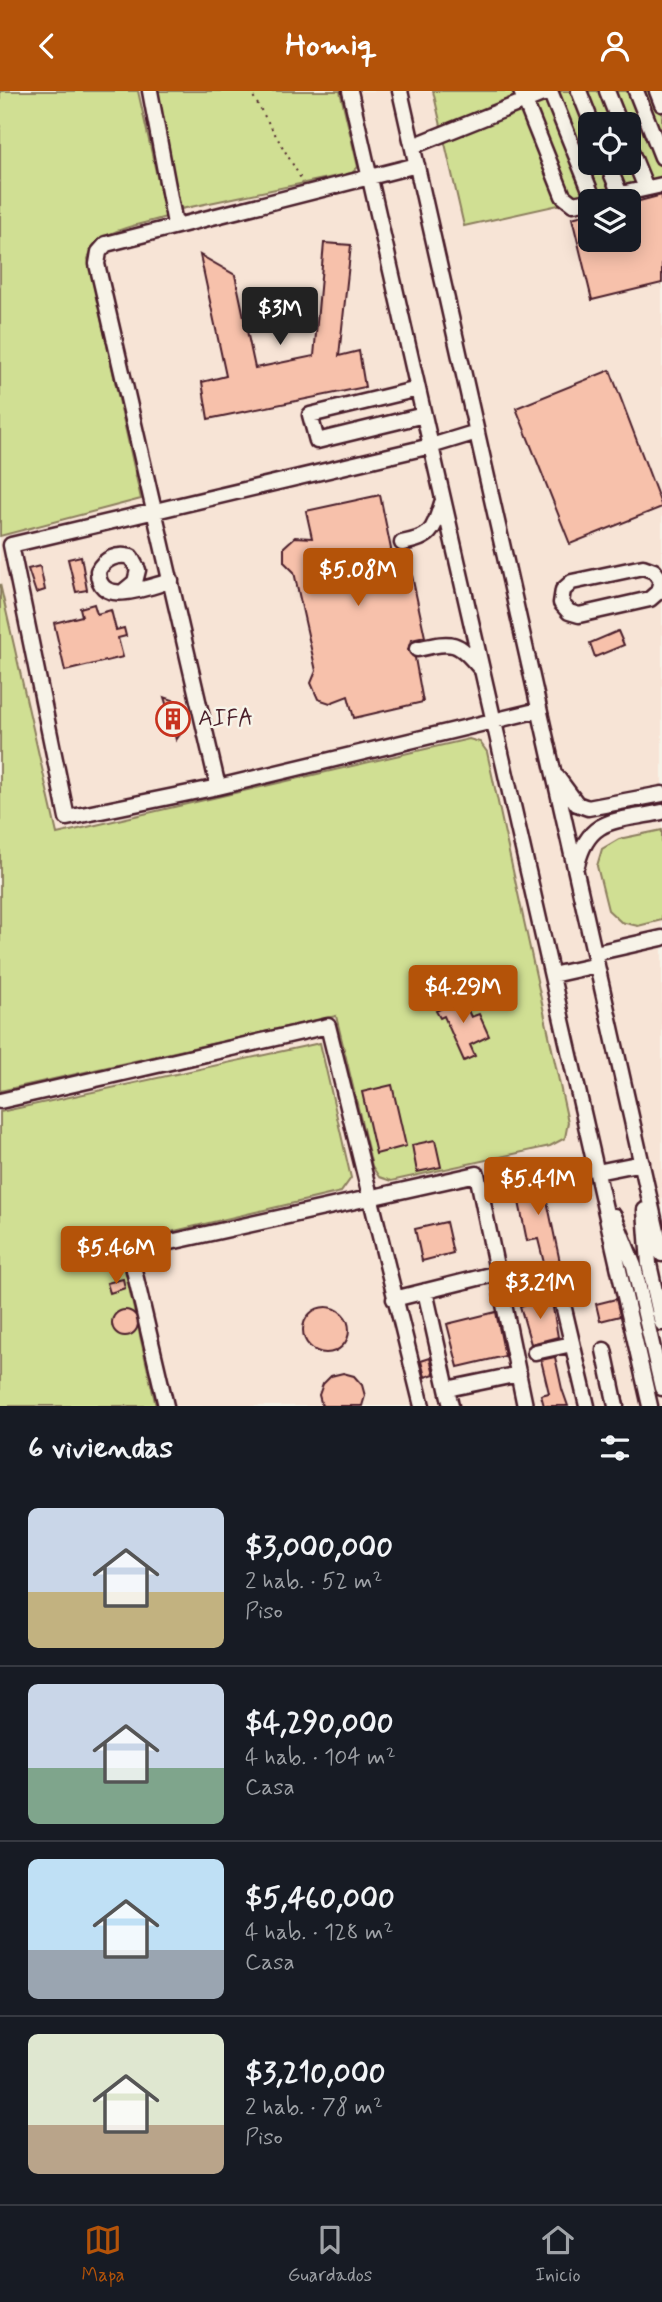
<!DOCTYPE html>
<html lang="es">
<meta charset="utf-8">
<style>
body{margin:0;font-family:Mynerve,sans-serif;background:#242831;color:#f1f3f6;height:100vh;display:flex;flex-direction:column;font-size:26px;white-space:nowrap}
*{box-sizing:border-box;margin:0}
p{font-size:23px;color:#9ea1a6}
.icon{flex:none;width:38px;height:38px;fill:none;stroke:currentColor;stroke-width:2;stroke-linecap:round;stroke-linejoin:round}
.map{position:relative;height:1315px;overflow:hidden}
.details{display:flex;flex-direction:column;background:#171b24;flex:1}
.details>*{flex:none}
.fabs{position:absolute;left:578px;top:21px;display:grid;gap:14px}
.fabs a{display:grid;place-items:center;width:63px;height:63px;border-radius:10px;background:#171b24;box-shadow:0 4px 18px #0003;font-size:35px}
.price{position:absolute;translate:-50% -60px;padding:0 16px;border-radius:7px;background:#b45309;color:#fff;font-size:23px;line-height:46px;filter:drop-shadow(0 2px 4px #0008)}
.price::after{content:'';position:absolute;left:50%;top:42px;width:21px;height:16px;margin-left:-10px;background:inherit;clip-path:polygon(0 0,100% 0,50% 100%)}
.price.on{background:#222;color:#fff}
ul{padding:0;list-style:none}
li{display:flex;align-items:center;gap:21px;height:175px;padding:0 28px}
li+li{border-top:2px solid #363941}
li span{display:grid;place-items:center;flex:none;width:196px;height:140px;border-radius:10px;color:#555}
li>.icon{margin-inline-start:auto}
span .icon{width:84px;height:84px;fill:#fffc;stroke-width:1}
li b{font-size:30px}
h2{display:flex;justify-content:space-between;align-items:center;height:84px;padding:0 28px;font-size:30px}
header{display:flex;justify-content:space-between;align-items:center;height:91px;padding:0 28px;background:#b45309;color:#fff;font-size:32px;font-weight:700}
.menu{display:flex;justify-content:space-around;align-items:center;height:98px;border-top:2px solid #363941;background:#171b24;font-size:19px;color:#9ea1a6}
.menu a{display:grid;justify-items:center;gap:4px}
.menu .on{color:#b45309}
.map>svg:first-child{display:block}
</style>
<header><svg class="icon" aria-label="back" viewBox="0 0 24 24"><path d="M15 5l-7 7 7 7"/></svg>Homiq<svg class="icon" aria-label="person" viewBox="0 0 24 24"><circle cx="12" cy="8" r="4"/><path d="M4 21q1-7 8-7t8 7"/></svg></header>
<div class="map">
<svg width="662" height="1315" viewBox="0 0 662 1315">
<rect width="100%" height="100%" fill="#f7f3e8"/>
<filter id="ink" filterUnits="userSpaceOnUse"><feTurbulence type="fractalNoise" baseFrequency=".0143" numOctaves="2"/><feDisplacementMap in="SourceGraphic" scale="14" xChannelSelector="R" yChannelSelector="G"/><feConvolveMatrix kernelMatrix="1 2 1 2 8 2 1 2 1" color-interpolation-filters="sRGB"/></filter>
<g filter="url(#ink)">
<path fill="#f7e4d6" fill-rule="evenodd" d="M0,0H662V1315H0ZM590,33H628V72H590ZM590,110H628V149H590Z"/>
<path fill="#d0df93" stroke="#8d7f5f" stroke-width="2" fill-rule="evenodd" d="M0,0H138L166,126C139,135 96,137 88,168L141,408L0,445Z
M156,0H340L358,76L352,82L181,118Z
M433,0H662V91L464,135ZM590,33H628V72H590Z
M0,493L57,743L469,648L480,651L487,661L568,1031L565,1047L550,1055L391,1090L379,1086L372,1075L336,925L0,1000Z
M662,739V829L638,835L621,831L608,819L597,775L602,758L619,748Z
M320,952L351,1087L341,1101L132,1150L123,1158V1170L156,1315H0V1021Z"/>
<path fill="#f7c1ab" stroke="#4a1f2b" stroke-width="2" d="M662,104V192L592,209L572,127L590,122V149H628V113Z
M324,152L351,154L339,265L359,260L365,296L208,328L202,291L226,285L200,164L235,184L255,277L314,265Z
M610,279L662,416L570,453L516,317Z
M380,404L392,463L407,461L425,546L411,549L408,559L415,567L423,611L354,627L348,605L330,612L318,608L311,592L316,580L294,481L284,471V456L295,446L312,447L306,420Z
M81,465L87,499L76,501L68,468Z
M40,475L45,499L36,502L28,478Z
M94,513L97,523L111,519L116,539L124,537L126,545L118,547L123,566L65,580L54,532L82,525L80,517Z
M618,540L624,554L595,566L590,552Z
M164,606L176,610L184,623L182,626L185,636L176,649L172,633L165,629L169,622Z
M460,902L471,926L479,923L489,945L470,954L475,965L464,970L444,925L440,927L436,920L444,916L441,910Z
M392,994L406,1055L376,1063L362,1001Z
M435,1049L441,1076L417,1081L412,1054Z
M541,1081L561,1176L546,1180L538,1148L527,1150L514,1086Z
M446,1131L453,1162L422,1170L415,1138Z
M123,1188L125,1197L110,1202L107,1192Z
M549,1208L552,1211L558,1246L531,1253L520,1215Z
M616,1208L620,1225L600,1230L596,1213Z
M303 1239a23 23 0 1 1 46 0a23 23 0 1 1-46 0Z
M112 1232a13 13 0 1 1 26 0a13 13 0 1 1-26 0Z
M496,1221L505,1265L458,1276L447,1233Z
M555,1266L562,1298L568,1315H544L541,1304L549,1302L541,1269Z
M430,1267L434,1283L425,1286L421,1270Z
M343,1282L354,1285L362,1294L365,1305L362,1315H322L319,1304L323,1293L331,1285Z"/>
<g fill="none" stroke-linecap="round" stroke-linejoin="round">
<g stroke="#4a1f2b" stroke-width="19">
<path id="minor" d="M150,0L175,133
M350,0L650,1315
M400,0L662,1163
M521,0L563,105L573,113L594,109L550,0
M579,0L592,33
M607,0L620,33
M636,0L662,66
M657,0L662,13
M628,53L646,97
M413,55L550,0
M607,72L620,103
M594,109L662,94
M418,298L310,324L317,350L424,324
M477,341L431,355L11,454L67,727L218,696L539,619
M402,452C434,446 433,439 443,409
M643,476L654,480L661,489L658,501L650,508L579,524L569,521L561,512L563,499L572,491Z
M124,500L135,491L138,479L131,466C117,462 104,468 98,480C98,518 149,495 171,490
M417,558C454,550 456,549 481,578
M557,686L577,713L588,717L662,703
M218,696L97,173L99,161L106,153L417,74
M577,774C589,724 618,731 662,721
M595,862L662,847
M552,884L597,874
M0,1010L328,935L422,1315
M597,1081L642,1072
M645,1119L649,1173L662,1232
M614,1125L634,1175L662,1297
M425,1200L447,1298
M503,1207L551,1198L561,1205L587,1315
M394,1208L498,1182
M604,1259L616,1315
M535,1261L572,1253
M166,1315L134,1179V1166L139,1158L477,1083L525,1315
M451,1315L447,1298L519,1283"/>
</g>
<path stroke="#4a1f2b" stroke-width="2" stroke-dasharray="2 5" stroke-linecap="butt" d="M250,0L303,91"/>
<use href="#minor" stroke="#f7f3e8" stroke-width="14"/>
</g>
</g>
<defs>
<g id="building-ring" transform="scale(1.75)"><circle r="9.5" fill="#f7f3e8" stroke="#c8321e" stroke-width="1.5"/><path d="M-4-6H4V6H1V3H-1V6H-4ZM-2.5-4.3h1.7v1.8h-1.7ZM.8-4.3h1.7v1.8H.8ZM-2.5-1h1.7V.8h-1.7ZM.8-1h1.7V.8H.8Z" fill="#c8321e"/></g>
</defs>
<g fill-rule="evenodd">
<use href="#building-ring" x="173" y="628"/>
</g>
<g text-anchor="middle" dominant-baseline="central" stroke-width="5" stroke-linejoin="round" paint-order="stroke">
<g font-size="23" fill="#4a1f2b" stroke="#f7f3e8" text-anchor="start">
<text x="198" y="628">AIFA</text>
</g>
</g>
</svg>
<div class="fabs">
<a><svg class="icon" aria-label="locate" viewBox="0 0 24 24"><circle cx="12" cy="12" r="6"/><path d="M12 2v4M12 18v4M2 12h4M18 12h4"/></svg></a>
<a><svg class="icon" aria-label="layers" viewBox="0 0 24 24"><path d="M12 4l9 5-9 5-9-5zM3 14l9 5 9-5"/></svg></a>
</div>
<b class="price on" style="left:280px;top:256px">$3M</b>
<b class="price" style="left:358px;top:517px">$5.08M</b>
<b class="price" style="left:463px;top:934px">$4.29M</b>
<b class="price" style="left:538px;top:1126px">$5.41M</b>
<b class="price" style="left:116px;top:1195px">$5.46M</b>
<b class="price" style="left:540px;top:1230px">$3.21M</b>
</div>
<section class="details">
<h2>6 viviendas<svg class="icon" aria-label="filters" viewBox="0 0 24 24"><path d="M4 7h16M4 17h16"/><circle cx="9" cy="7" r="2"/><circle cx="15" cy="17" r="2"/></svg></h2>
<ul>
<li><span style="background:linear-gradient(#c9d6e8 60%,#c2b280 0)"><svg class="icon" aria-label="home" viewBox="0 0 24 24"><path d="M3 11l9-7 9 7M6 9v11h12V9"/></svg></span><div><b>$3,000,000</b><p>2 hab. · 52 m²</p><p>Piso</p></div></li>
<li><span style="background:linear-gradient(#c9d6e8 60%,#7fa58c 0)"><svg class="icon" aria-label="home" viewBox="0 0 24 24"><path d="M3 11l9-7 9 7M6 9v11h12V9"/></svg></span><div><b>$4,290,000</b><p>4 hab. · 104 m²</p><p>Casa</p></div></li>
<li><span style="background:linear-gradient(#bfe0f5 65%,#9aa5b1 0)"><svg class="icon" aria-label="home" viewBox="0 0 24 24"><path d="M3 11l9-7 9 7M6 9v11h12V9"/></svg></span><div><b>$5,460,000</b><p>4 hab. · 128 m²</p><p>Casa</p></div></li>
<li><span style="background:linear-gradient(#dfe7d0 65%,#b9a48a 0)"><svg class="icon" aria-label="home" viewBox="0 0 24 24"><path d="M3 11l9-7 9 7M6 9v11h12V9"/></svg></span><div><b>$3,210,000</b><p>2 hab. · 78 m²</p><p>Piso</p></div></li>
</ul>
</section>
<nav class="menu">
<a class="on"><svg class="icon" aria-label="map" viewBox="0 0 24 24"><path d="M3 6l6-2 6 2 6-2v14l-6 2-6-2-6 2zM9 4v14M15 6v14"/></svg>Mapa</a>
<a><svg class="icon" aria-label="saved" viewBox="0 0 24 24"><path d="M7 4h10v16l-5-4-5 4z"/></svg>Guardados</a>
<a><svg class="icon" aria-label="home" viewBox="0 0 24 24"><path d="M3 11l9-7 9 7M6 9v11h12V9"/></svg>Inicio</a>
</nav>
